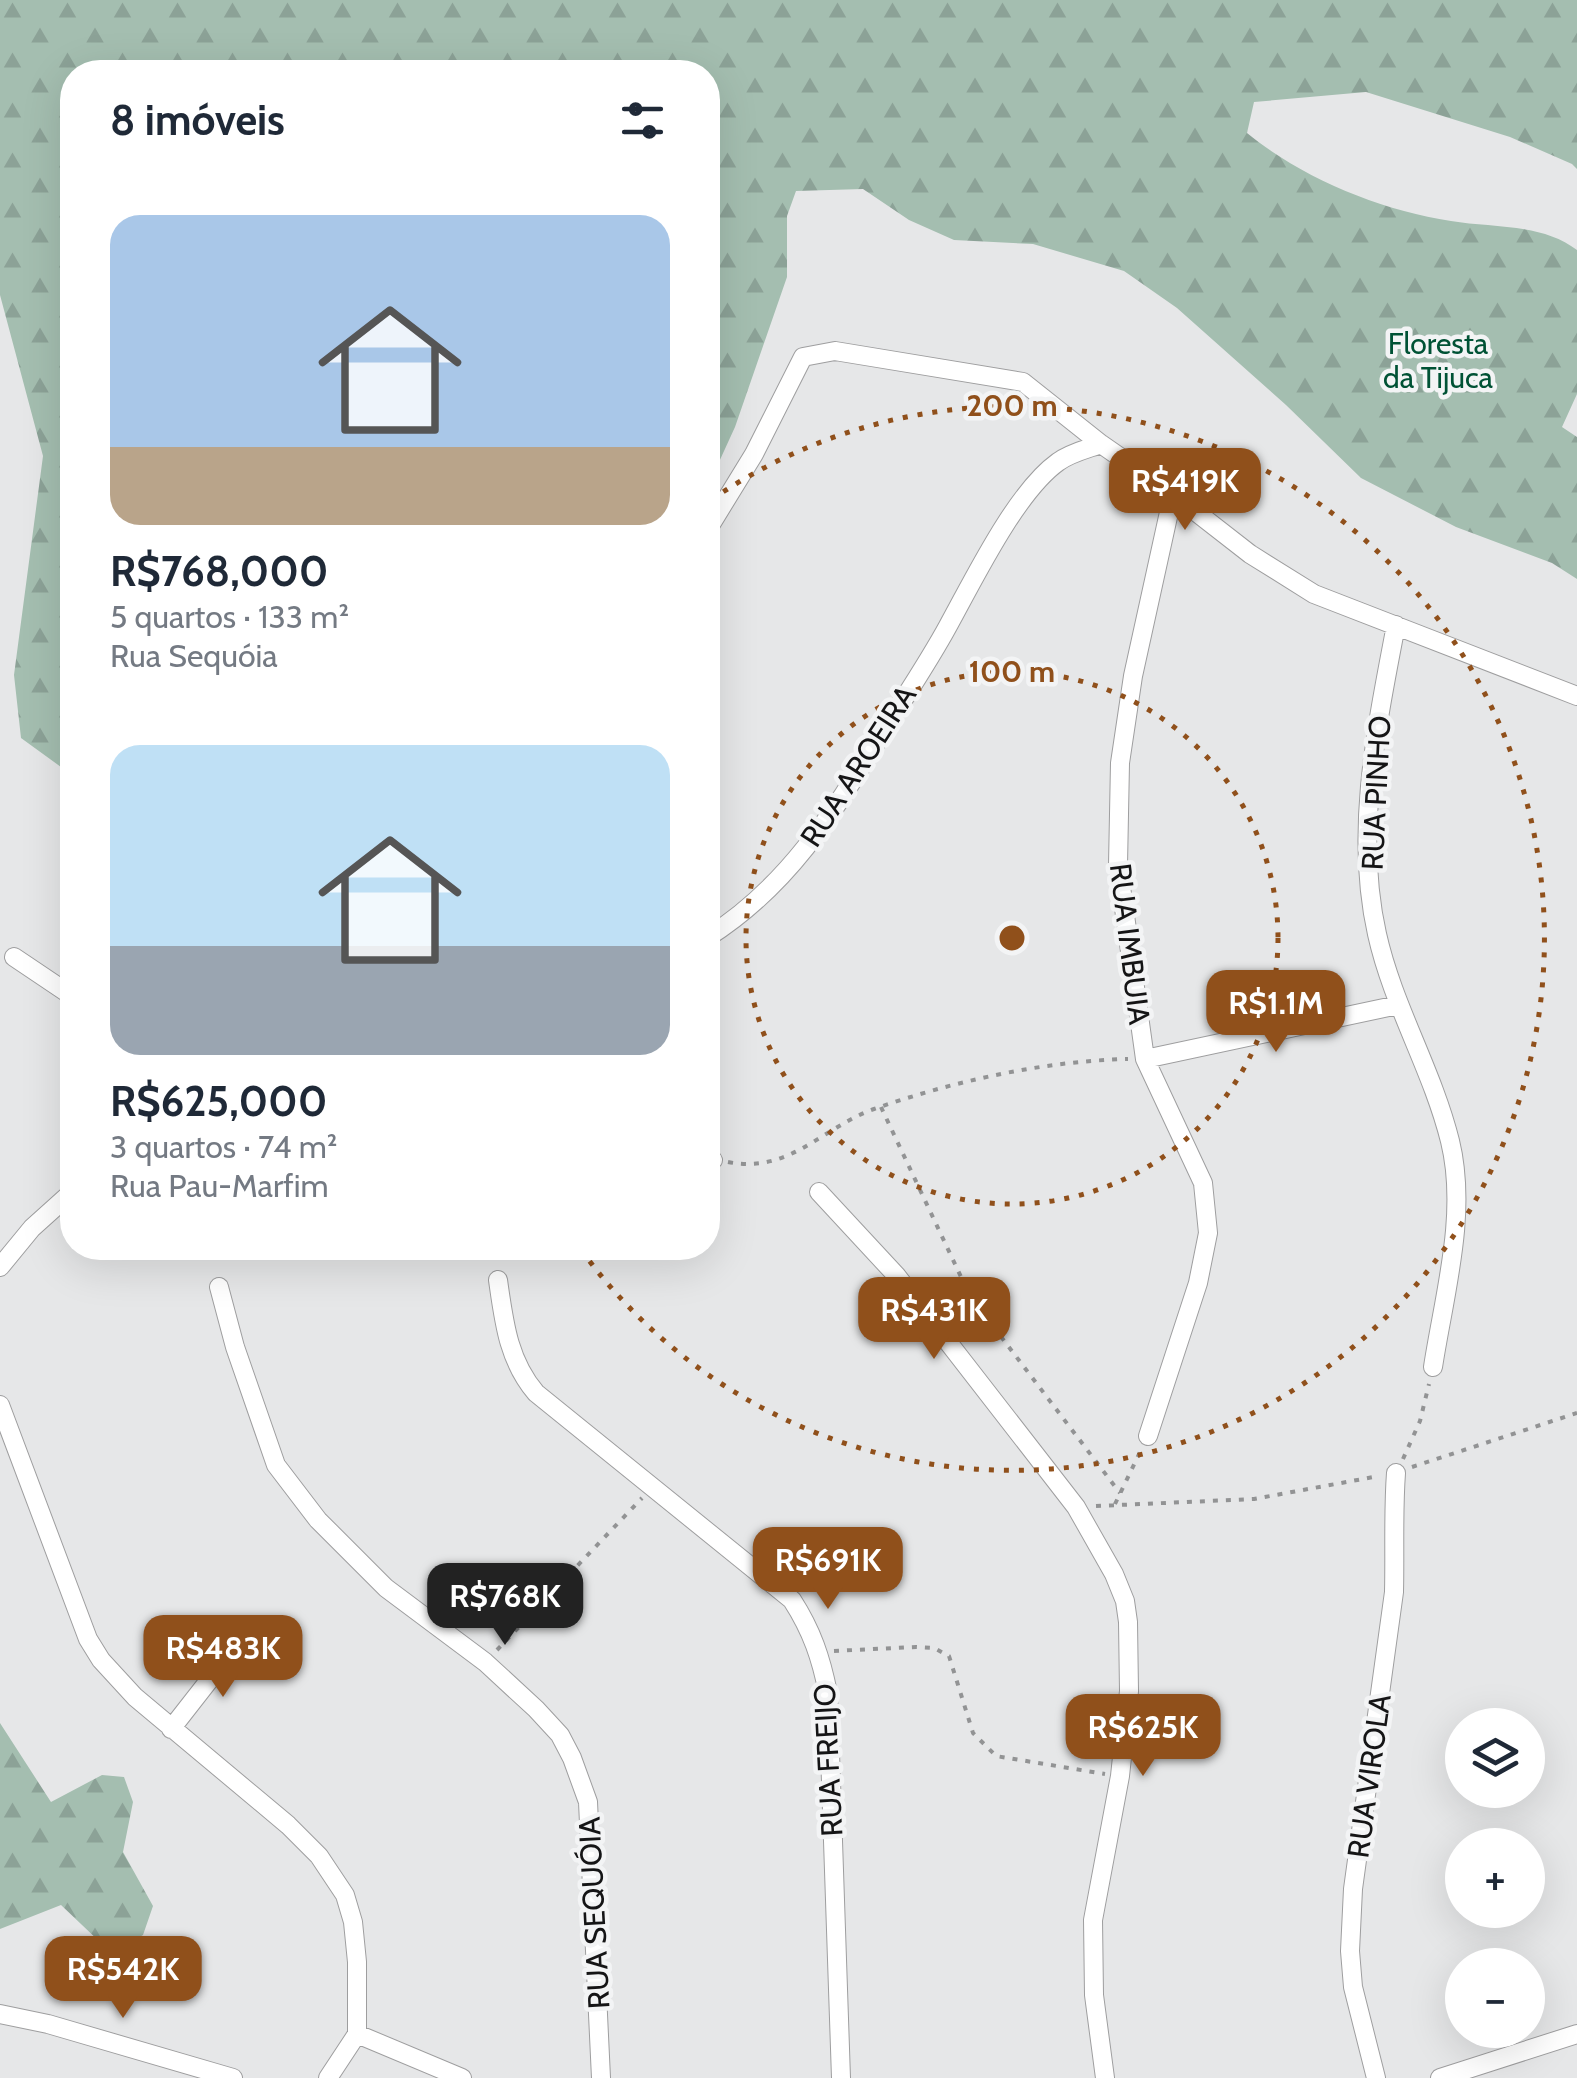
<!DOCTYPE html>
<html lang="pt">
<meta charset="utf-8">
<style>
body{margin:0;font-family:Cabin,sans-serif;background:#f2f2f3;color:#1f2937;height:100vh;display:flex;flex-direction:column;font-size:38px;white-space:nowrap}
*{box-sizing:border-box;margin:0}
p{font-size:32px;color:#747a83}
.icon{flex:none;width:55px;height:55px;fill:none;stroke:currentColor;stroke-width:2;stroke-linecap:round;stroke-linejoin:round}
.map{position:relative;flex:1;overflow:hidden}
.sheet{position:absolute;left:60px;top:60px;width:660px;height:1200px;display:flex;flex-direction:column;background:#fff;border-radius:40px;box-shadow:0 10px 40px #0002}
.sheet>*{flex:none}
.fabs{position:absolute;left:1445px;top:1708px;display:grid;gap:20px}
.fabs a{display:grid;place-items:center;width:100px;height:100px;border-radius:50%;background:#fff;box-shadow:0 10px 40px #0002;font-size:50px}
.price{position:absolute;translate:-50% -85px;padding:0 22px;border-radius:20px;background:#90501b;color:#fff;font-size:32px;line-height:65px;filter:drop-shadow(0 2px 5px #0008)}
.price::after{content:'';position:absolute;left:50%;top:60px;width:30px;height:22px;margin-left:-15px;background:inherit;clip-path:polygon(0 0,100% 0,50% 100%)}
.price.selected{background:#222;color:#fff}
ul{padding:0;list-style:none}
li{display:grid;align-content:center;gap:20px;height:530px;padding:0 50px}
li span{display:grid;place-items:center;height:310px;border-radius:30px;color:#555}
li>.icon{margin-inline-start:auto}
span .icon{width:180px;height:180px;fill:#fffc;stroke-width:1}
li b{font-size:42px}
h2{display:flex;justify-content:space-between;align-items:center;height:120px;padding:0 50px;font-size:42px}
.map>svg:first-child{display:block}
</style>
<div class="map">
<svg width="1577" height="2078" viewBox="0 0 1577 2078">
<defs>
<pattern id="forest-firs" width="22" height="20" patternUnits="userSpaceOnUse" patternTransform="scale(2.5)"><rect width="22" height="20" fill="#a4beb0"/><path d="M5 1l3.5 6h-7zM16 11l3.5 6h-7z" fill="#8ca297"/></pattern>
</defs>
<rect width="100%" height="100%" fill="#e6e7e8"/>
<path fill="url(#forest-firs)" d="M0,0H1577V169L1572,164L1510,137L1366,92L1254,102L1247,133C1302,178 1380,210 1451,221C1492,228 1542,223 1577,250V394L1562,427L1577,437V579L1552,563L1456,527L1361,478L1286,405L1177,308L1124,271L1033,244L954,240L909,220L863,189L796,191L787,216V277L735,427L708,486V72H72V775L21,738L14,675L43,456L0,295Z
M0,1723L51,1802L102,1775L124,1777L133,1802L123,1852L153,1906L143,1935L124,1946L102,1944L61,1905L0,1929Z"/>
<g fill="none" stroke-linecap="round" stroke-linejoin="round">
<g stroke="#9e9e9f" stroke-width="20">
<path id="minor" d="M708,529L754,454L803,357L835,351L1023,382L1101,444L1173,494L1250,554L1314,594L1577,696
M1396,625C1377,725 1354,832 1377,934C1393,1006 1432,1069 1450,1141C1468,1214 1444,1295 1433,1367
M708,937C790,885 834,811 884,730C906,695 929,661 948,626C974,579 1016,492 1058,462C1070,453 1087,449 1101,444
M14,957L72,996
M1145,1059L1398,1005
M708,1161L713,1160
M819,1192L896,1275L1076,1507L1114,1574L1125,1601L1128,1622L1129,1691L1120,1776L1093,1920L1094,1995L1105,2078
M0,1267L32,1228L72,1192
M498,1280C504,1322 508,1360 536,1393L792,1600C812,1631 821,1658 828,1693L841,2078
M219,1287L235,1347L276,1465L318,1520L386,1588L485,1662L536,1709L560,1735L572,1758L588,1802L601,2078
M0,1405L88,1639L101,1660L135,1697L288,1825L319,1856L345,1895L353,1922L357,1962V2034L328,2078
M1148,1436L1198,1283L1208,1233L1203,1183L1145,1059L1118,865L1120,763L1133,676L1173,494
M171,1729L239,1642
M0,2014L48,2024L233,2078
M357,2034L462,2078
M1376,2078L1353,1987L1350,1951L1353,1889L1394,1592C1395,1552 1393,1513 1396,1473
M1440,2078L1577,2034"/>
</g>
<path stroke="#929394" stroke-width="4" stroke-dasharray="5 8" stroke-linecap="butt" d="M881,1107L970,1296L1120,1493
M728,1162C790,1174 821,1128 874,1109C954,1081 1044,1061 1128,1059
M1403,1459L1420,1421L1429,1384
M1412,1467L1577,1413
M1115,1504L1141,1450
M1096,1506L1254,1499L1379,1476
M497,1650L642,1498
M834,1651L916,1647L934,1648L949,1656L973,1733L996,1756L1105,1774"/>
<use href="#minor" stroke="#fff" stroke-width="18"/>
</g>
<g fill="none" stroke="#90501b" stroke-width="5" stroke-dasharray="5 10">
<circle cx="1012" cy="938" r="266"/>
<path d="M711 500A532 532 0 1 1 582 1251"/>
</g>
<g text-anchor="middle" dominant-baseline="central" stroke-width="9" stroke-linejoin="round" paint-order="stroke">
<g font-size="30" fill="#005235" stroke="#f3f4f5">
<text x="1438" y="343">Floresta<tspan x="1438" dy="34">da Tijuca</tspan></text>
</g>
<g font-size="30" fill="#151516" stroke="#f3f4f5">
<text transform="translate(858 766) rotate(-57)">RUA AROEIRA</text>
<text transform="translate(1376 793) rotate(-87)">RUA PINHO</text>
<text transform="translate(1130 944) rotate(83)">RUA IMBUIA</text>
<text transform="translate(828 1760) rotate(-93)">RUA FREIJO</text>
<text transform="translate(1369 1776) rotate(-82)">RUA VIROLA</text>
<text transform="translate(594 1913) rotate(-93)">RUA SEQUÓIA</text>
</g>
</g>
<circle cx="1012" cy="938" r="15" fill="#90501b" stroke="#f3f4f5" stroke-width="5"/>
<g font-size="30" text-anchor="middle" font-weight="bold" fill="#90501b" stroke="#f3f4f5" stroke-width="9" stroke-linejoin="round" paint-order="stroke">
<text x="1012" y="416">200 m</text>
<text x="1012" y="682">100 m</text>
</g>
</svg>
<div class="fabs">
<a><svg class="icon" aria-label="layers" viewBox="0 0 24 24"><path d="M12 4l9 5-9 5-9-5zM3 14l9 5 9-5"/></svg></a>
<a>+</a>
<a>−</a>
</div>
<b class="price" style="left:1185px;top:533px">R$419K</b>
<b class="price" style="left:1276px;top:1055px">R$1.1M</b>
<b class="price" style="left:934px;top:1362px">R$431K</b>
<b class="price" style="left:828px;top:1612px">R$691K</b>
<b class="price selected" style="left:505px;top:1648px">R$768K</b>
<b class="price" style="left:223px;top:1700px">R$483K</b>
<b class="price" style="left:1143px;top:1779px">R$625K</b>
<b class="price" style="left:123px;top:2021px">R$542K</b>
<section class="sheet">
<h2>8 imóveis<svg class="icon" aria-label="filters" viewBox="0 0 24 24"><path d="M4 7h16M4 17h16"/><circle cx="9" cy="7" r="2"/><circle cx="15" cy="17" r="2"/></svg></h2>
<ul>
<li><span style="background:linear-gradient(#a9c7e8 75%,#b9a48a 0)"><svg class="icon" aria-label="home" viewBox="0 0 24 24"><path d="M3 11l9-7 9 7M6 9v11h12V9"/></svg></span><div><b>R$768,000</b><p>5 quartos · 133 m²</p><p>Rua Sequóia</p></div></li>
<li><span style="background:linear-gradient(#bfe0f5 65%,#9aa5b1 0)"><svg class="icon" aria-label="home" viewBox="0 0 24 24"><path d="M3 11l9-7 9 7M6 9v11h12V9"/></svg></span><div><b>R$625,000</b><p>3 quartos · 74 m²</p><p>Rua Pau-Marfim</p></div></li>
</ul>
</section>
</div>
